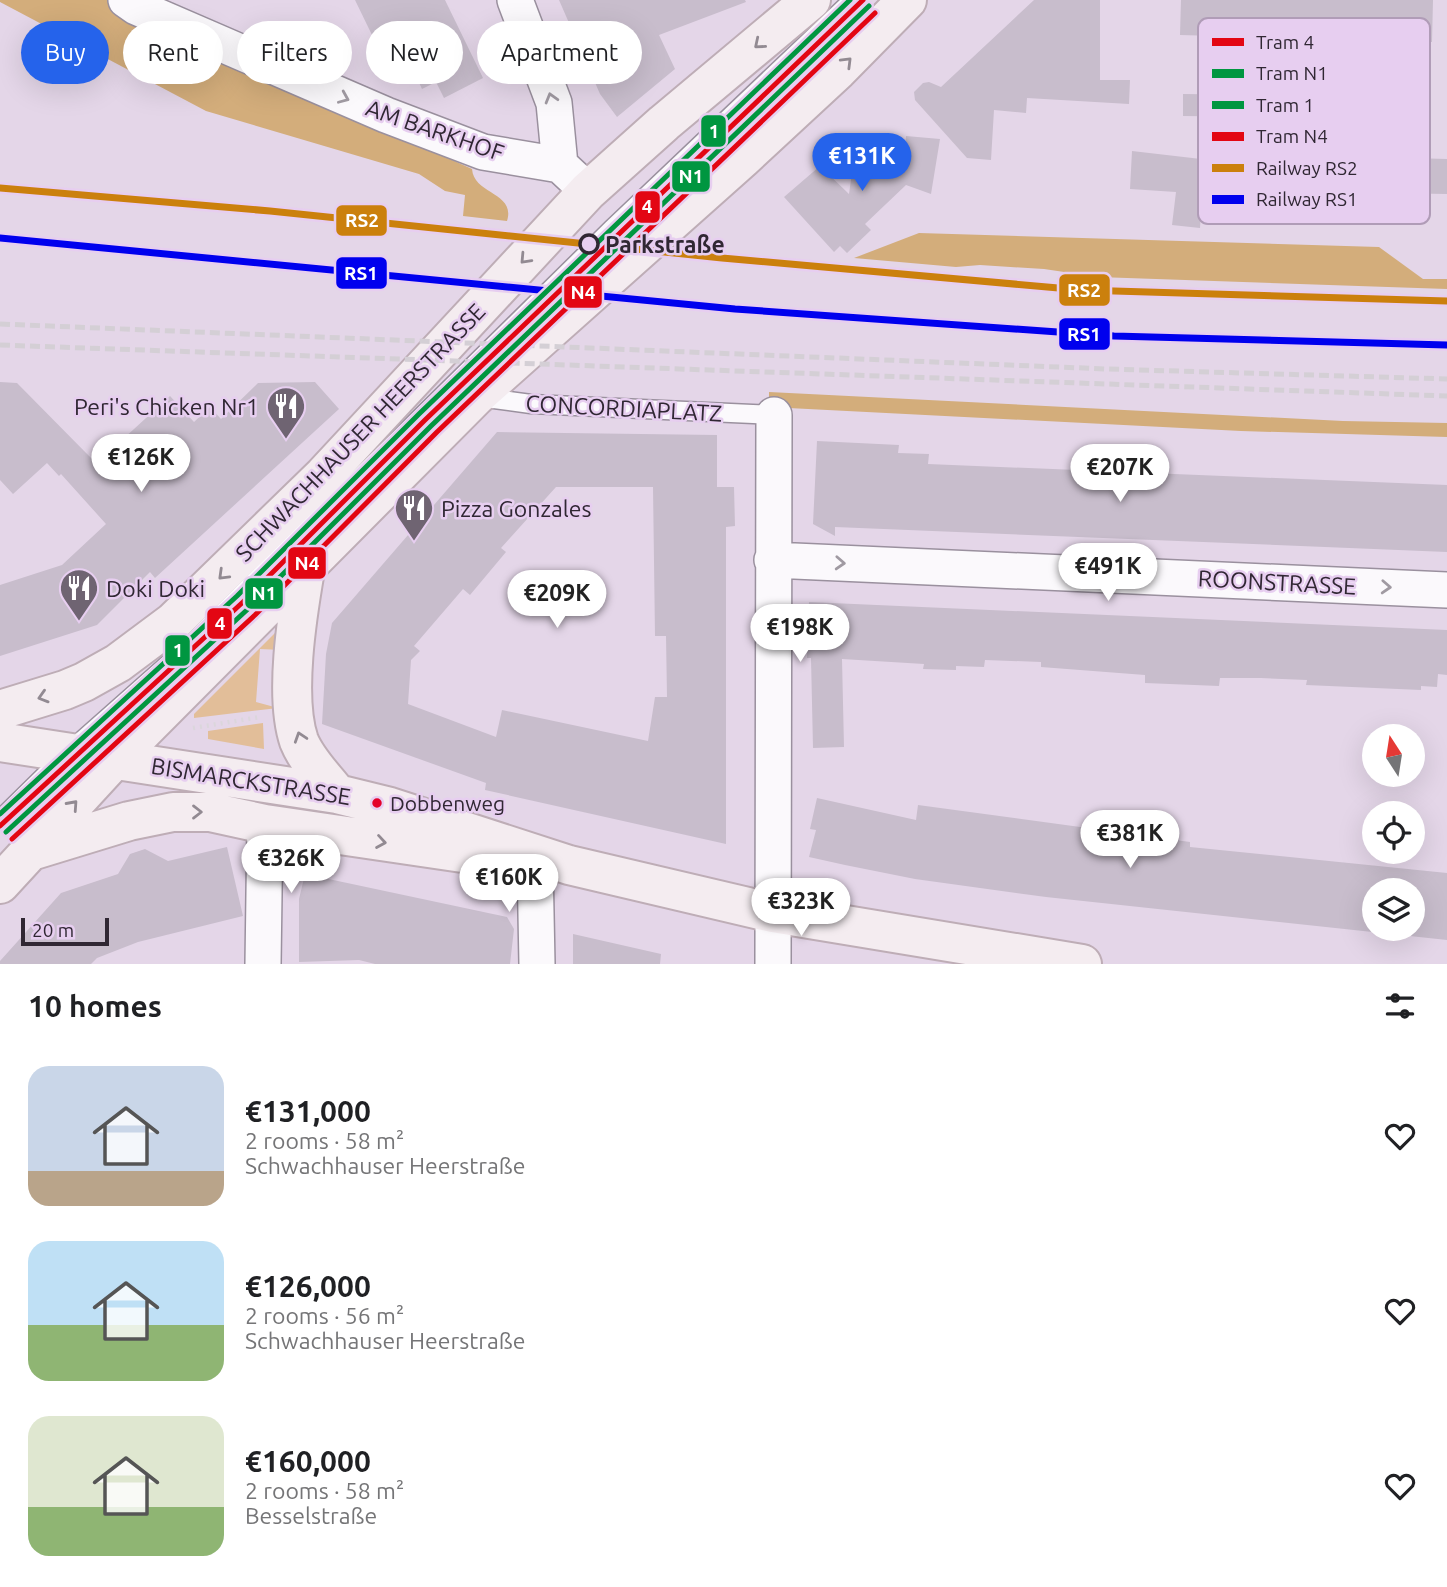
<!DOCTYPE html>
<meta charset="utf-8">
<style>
body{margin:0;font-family:Ubuntu,sans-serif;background:#f2f2f2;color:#202124;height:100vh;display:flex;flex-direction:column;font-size:26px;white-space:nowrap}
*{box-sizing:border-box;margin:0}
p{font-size:23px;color:#757577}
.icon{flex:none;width:38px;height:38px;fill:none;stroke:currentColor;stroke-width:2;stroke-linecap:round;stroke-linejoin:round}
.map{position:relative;height:964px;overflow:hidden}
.details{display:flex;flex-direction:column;background:#fff;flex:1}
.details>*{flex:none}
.top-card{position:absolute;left:21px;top:21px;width:700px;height:63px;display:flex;gap:14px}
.needle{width:46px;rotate:348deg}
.controls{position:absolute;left:1362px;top:724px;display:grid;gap:14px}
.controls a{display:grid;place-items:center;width:63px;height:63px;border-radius:50%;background:#fff;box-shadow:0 7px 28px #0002;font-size:35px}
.scale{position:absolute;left:21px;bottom:18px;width:88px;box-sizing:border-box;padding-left:7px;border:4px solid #302733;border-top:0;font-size:19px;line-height:24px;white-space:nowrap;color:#302733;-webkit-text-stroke:5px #e7cef0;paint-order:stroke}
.price{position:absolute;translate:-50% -60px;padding:0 16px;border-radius:24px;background:#fff;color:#222;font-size:23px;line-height:46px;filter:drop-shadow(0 2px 4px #0008)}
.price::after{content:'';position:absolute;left:50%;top:42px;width:21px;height:16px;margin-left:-10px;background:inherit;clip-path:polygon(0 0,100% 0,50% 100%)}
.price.current{background:#2563eb;color:#fff}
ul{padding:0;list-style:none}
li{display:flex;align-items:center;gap:21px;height:175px;padding:0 28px}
li span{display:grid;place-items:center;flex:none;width:196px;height:140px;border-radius:21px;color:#555}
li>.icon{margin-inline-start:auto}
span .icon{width:84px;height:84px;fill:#fffc;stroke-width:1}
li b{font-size:30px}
h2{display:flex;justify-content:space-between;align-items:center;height:84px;padding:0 28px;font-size:30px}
.chip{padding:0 24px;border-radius:32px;background:#fff;box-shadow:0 7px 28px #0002;font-size:24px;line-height:63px}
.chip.current{background:#2563eb;color:#fff}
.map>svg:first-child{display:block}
</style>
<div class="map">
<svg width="1447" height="964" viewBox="0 0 1447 964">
<rect width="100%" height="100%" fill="#e4d6e8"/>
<path fill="#e2be99" d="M281,627L282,650L260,649L256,702L278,708L194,718V714Z
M263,723L264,749L208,739V731Z"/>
<path fill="#d3ad7b" d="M0,0H108L130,15L472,169C474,195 516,192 507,221L463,216L465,195L445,191L419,174L206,111L0,2Z
M919,233L1379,247L1423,279H1447V289L1098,277L1044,269L980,265L956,267L854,258Z
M769,392L1343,421L1447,423V437L1241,431L769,407Z"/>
<path fill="#c8bdcc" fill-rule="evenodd" d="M355,0H445L483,78L444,98L436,82L422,89L415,74L401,81L394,66L388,68Z
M559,0H745L746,2L659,35L675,69L617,117L600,94Z
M1034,0H1100V80H1130L1129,104L1027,98L1026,113L994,110L991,160L967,158L915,100L914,92L923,83L929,82L941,87Z
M1181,0H1433L1432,42L1180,35Z
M1357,90L1413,91L1411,158L1447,159V194L1386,193L1387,157L1356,156L1357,118L1183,116V94L1357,96Z
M906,136L940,139L931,194L906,185L865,224L871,230L847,253L840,246L834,252L784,197L820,166L849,194L854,158L904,163Z
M1132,151L1295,170L1291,205L1202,195L1200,228L1172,225L1176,192L1130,189Z
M0,382L17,383L92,459L117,435L122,440L170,396L194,422L210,407L221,419L258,383L315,382L339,409L155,578L150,572L97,625L0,656V585L62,565L106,524L61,474L59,476L47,463L13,494L0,480Z
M497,432L717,435V487H734L735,526L726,527V844L485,790L486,783L322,724L326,654L332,623ZM556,487H653L655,636H666L667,697H655L648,741L502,710L496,737L408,704L411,660L420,651L414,646L463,589L470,595L506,552L501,548Z
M817,441L899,445L898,453L929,454L928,464L1447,485V552L835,527V536L813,524Z
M809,602L1447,630V675L1438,674L1437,687L1421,686V690L1306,685L1307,680L1261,678H1220L1219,686L1145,683V675L1041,667V662L985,660L984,667L956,666V670L923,669L924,664L842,659L844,747L813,748L811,658H807Z
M817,798L916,820L918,805L1190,842V847L1447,873V940L1046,897L915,879L845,865L809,857L816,830L810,829ZM1374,891H1412V929H1374Z
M227,847L243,916L138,942L97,958L91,964H0V961L61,893L118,874L130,854L145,849L168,861Z
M305,874L507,917L514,929L510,964H375L359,960L299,962V899Z
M573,934L661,954L660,964H573Z"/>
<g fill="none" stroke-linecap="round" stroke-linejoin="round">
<g stroke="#9a909e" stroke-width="21">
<path id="lane" d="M479,397L531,404L774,415
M0,820L69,752L190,645L612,229L853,0"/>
</g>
<g stroke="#9a909e" stroke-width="38">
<path id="street" d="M126,0L136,7L386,115L483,152L560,165L588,191
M515,0L554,103L560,165
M772,560L1447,590
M535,863L537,964
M263,964L265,824
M773,964L774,415"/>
</g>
<g stroke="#beadb6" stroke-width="42">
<path id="primary" d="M305,570C297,616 284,697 299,741C307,761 324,777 337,794
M0,710L65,690L84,682L118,663L173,622L324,475L588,191L664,123L811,0
M0,742L337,794L390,807L569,865L773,913L1082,964
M31,851L129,821L173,812H210L265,824L483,856
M0,884L115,759L476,396L743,158L838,70L907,0"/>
</g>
<path stroke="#dbd6dc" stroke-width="4.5" stroke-dasharray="2 5" stroke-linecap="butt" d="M193,728L260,717"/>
<use href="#lane" stroke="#fbf9fc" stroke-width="18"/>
<use href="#street" stroke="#fbf9fc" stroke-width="35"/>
<use href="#primary" stroke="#f4ecf0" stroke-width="38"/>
<path stroke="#d4cfd5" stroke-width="5" stroke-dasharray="10 5" stroke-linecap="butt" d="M0,324L1107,369L1447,379
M0,345L1447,396"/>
<g stroke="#e7cef0" stroke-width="12">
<path id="rail-1" d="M0,188L270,211L722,258L1081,290L1447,301"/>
</g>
<g stroke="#e7cef0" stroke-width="12">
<path id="rail-2" d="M0,238L735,309L1114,336L1447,345"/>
</g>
<use href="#rail-1" stroke="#cb800d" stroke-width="7"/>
<use href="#rail-2" stroke="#00e" stroke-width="7"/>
<g stroke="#e7cef0" stroke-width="10">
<path id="tram-1" d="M0,826L243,602L425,420L863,0"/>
</g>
<g stroke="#e7cef0" stroke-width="10">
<path id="tram-2" d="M6,832L249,608L431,426L869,6"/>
</g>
<g stroke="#e7cef0" stroke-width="10">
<path id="tram-3" d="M0,814L237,596L419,414L850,0"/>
</g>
<g stroke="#e7cef0" stroke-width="10">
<path id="tram-4" d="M12,839L255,615L437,432L875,13"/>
</g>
<use href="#tram-1" stroke="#e30613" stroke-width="5"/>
<use href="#tram-2" stroke="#009640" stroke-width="5"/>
<use href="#tram-3" stroke="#009640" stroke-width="5"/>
<use href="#tram-4" stroke="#e30613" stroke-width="5"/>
</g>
<defs><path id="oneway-chevron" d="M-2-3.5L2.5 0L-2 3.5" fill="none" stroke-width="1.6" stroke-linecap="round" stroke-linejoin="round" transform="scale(1.75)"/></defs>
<g stroke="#928a92">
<use href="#oneway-chevron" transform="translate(759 44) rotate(140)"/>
<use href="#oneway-chevron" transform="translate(847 62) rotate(-45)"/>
<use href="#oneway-chevron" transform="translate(525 259) rotate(133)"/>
<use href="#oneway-chevron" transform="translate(223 575) rotate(136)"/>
<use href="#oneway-chevron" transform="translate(43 697) rotate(163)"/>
<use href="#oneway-chevron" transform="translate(300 737) rotate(-108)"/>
<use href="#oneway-chevron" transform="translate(73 805) rotate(-48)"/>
<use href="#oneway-chevron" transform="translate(197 812)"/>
<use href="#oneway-chevron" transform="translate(381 842) rotate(9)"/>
</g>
<g stroke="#a09aa2">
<use href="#oneway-chevron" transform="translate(344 98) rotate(23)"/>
<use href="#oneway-chevron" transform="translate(551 98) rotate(-106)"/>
<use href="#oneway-chevron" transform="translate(840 563) rotate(3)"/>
<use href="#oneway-chevron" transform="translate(1386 587) rotate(3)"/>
</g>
<defs>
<g id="restaurant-pin" transform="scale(2.0125)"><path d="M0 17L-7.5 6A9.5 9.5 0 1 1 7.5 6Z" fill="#6f6472" stroke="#e7cef0"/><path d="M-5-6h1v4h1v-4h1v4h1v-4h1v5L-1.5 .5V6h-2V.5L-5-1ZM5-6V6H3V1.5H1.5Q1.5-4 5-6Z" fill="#fff"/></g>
</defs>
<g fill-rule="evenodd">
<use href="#restaurant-pin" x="286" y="406"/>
<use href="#restaurant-pin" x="414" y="508"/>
<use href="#restaurant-pin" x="79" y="588"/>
</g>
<circle fill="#e7cef0" stroke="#302733" stroke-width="3.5" cx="589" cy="244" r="9"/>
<circle fill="#e4002b" stroke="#e7cef0" stroke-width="2.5" cx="377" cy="803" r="6"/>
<g text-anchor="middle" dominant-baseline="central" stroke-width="5" stroke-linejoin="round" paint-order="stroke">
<g font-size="21" fill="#302733" stroke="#e7cef0" text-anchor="start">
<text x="390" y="803">Dobbenweg</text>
</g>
<g font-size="23" fill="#302733" stroke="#e7cef0">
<text transform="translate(435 130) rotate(19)">AM BARKHOF</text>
<text transform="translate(624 408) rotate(3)">CONCORDIAPLATZ</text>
<text transform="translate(360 432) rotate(-46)">SCHWACHHAUSER HEERSTRASSE</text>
<text transform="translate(1277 582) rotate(3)">ROONSTRASSE</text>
<text transform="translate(251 781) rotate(9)">BISMARCKSTRASSE</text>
</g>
<g font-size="23" font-weight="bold" fill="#302733" stroke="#e7cef0" text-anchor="start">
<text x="605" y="244">Parkstraße</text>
</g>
<g font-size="23" fill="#302733" stroke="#e7cef0" text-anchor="start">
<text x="259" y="406" text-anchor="end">Peri's Chicken Nr1</text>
<text x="441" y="508">Pizza Gonzales</text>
<text x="106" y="588">Doki Doki</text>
</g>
</g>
<rect x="1198" y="18" width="232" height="206" rx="10" fill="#e7cef0" stroke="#b09cb7" stroke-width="2"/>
<rect x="1212" y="38" width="32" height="8" fill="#e30613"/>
<rect x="1212" y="69" width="32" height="9" fill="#009640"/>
<rect x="1212" y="101" width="32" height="8" fill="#009640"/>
<rect x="1212" y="132" width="32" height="9" fill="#e30613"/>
<rect x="1212" y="164" width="32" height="8" fill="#cb800d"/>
<rect x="1212" y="195" width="32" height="9" fill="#00e"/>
<g font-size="19" fill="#302733">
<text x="1256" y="49">Tram 4</text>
<text x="1256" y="80">Tram N1</text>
<text x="1256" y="112">Tram 1</text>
<text x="1256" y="143">Tram N4</text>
<text x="1256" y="175">Railway RS2</text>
<text x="1256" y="206">Railway RS1</text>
</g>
<g stroke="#e7cef0" stroke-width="2.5">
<rect x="700" y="114" width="27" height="34" rx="7" fill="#009640"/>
<rect x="671" y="160" width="40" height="33" rx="7" fill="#009640"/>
<rect x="634" y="190" width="27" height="34" rx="7" fill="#e30613"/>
<rect x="335" y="204" width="53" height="33" rx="7" fill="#cb800d"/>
<rect x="335" y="256" width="53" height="34" rx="7" fill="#00e"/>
<rect x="1058" y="273" width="53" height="34" rx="7" fill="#cb800d"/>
<rect x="563" y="275" width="40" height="34" rx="7" fill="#e30613"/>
<rect x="1058" y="317" width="53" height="34" rx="7" fill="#00e"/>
<rect x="287" y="546" width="40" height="34" rx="7" fill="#e30613"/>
<rect x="244" y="577" width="40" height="33" rx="7" fill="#009640"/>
<rect x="206" y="607" width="27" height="33" rx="7" fill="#e30613"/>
<rect x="164" y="634" width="27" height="33" rx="7" fill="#009640"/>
</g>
<g font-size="19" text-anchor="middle" font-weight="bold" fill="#fff">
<text x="714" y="138">1</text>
<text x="691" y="183">N1</text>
<text x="647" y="213">4</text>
<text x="362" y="227">RS2</text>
<text x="361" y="280">RS1</text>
<text x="1084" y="297">RS2</text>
<text x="583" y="299">N4</text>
<text x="1084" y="341">RS1</text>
<text x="307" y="570">N4</text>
<text x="264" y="600">N1</text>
<text x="220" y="630">4</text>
<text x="178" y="657">1</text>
</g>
</svg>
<div class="controls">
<a><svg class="needle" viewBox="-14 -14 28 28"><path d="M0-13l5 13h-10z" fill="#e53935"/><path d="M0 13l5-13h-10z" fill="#757577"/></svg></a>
<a><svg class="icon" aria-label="locate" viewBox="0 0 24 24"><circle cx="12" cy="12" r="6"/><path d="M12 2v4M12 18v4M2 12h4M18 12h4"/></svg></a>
<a><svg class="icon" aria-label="layers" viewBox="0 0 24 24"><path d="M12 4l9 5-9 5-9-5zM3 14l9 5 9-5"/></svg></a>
</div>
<div class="scale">20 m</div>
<b class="price current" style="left:862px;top:193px">€131K</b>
<b class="price" style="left:141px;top:494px">€126K</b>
<b class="price" style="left:1120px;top:504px">€207K</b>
<b class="price" style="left:1108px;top:603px">€491K</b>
<b class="price" style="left:557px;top:630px">€209K</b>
<b class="price" style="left:800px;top:664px">€198K</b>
<b class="price" style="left:1130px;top:870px">€381K</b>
<b class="price" style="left:291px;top:895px">€326K</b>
<b class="price" style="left:509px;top:914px">€160K</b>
<b class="price" style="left:801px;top:938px">€323K</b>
<div class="top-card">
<a class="chip current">Buy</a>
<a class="chip">Rent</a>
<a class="chip">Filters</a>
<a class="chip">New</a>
<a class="chip">Apartment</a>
</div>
</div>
<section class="details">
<h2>10 homes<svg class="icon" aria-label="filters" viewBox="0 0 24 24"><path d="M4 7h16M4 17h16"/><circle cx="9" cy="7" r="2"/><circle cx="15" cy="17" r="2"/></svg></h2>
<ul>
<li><span style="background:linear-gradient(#c9d6e8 75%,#b9a48a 0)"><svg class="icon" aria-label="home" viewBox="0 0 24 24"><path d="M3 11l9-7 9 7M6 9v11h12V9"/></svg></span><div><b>€131,000</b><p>2 rooms · 58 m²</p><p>Schwachhauser Heerstraße</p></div><svg class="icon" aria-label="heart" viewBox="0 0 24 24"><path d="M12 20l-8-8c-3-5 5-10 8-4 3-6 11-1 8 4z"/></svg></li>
<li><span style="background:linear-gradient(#bfe0f5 60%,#8fb573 0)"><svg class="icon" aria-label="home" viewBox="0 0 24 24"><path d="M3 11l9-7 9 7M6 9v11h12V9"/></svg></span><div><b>€126,000</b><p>2 rooms · 56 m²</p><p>Schwachhauser Heerstraße</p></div><svg class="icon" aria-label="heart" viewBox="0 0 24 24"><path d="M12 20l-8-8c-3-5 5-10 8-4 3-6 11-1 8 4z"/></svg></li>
<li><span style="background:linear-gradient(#dfe7d0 65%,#8fb573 0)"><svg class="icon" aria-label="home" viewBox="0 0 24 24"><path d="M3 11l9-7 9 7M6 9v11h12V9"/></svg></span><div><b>€160,000</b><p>2 rooms · 58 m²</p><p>Besselstraße</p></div><svg class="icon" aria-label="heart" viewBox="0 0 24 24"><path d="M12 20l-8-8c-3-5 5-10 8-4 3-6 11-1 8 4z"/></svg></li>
</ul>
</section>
